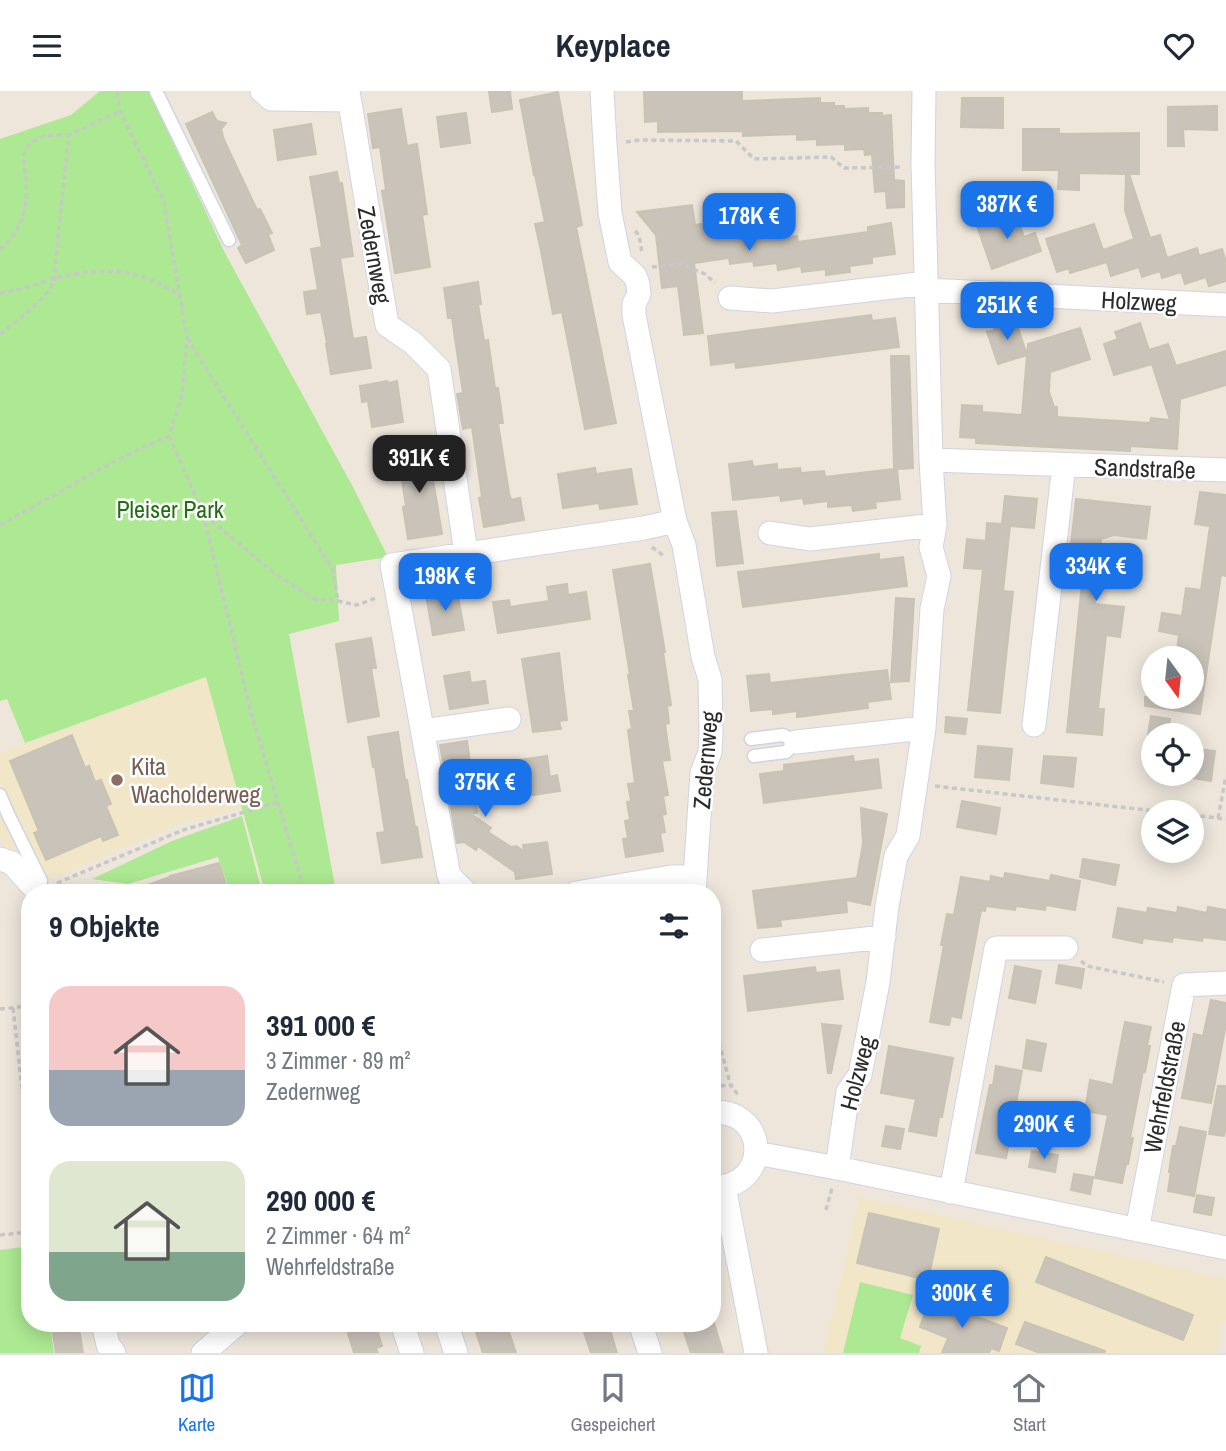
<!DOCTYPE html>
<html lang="de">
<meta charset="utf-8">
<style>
body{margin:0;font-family:"Archivo Narrow",sans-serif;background:#f2f2f3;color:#1f2937;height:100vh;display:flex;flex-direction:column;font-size:26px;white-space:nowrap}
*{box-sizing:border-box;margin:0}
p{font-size:23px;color:#747a83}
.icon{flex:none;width:38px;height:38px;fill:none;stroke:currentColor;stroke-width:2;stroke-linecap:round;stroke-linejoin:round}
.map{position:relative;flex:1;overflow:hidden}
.drawer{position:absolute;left:21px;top:793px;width:700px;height:448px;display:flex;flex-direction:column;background:#fff;border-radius:28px;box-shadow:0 4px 18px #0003}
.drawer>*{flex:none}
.needle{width:46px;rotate:165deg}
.buttons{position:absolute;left:1141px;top:555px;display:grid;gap:14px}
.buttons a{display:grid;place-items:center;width:63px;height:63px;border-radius:50%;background:#fff;box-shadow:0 4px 18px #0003;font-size:35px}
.price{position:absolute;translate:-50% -60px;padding:0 16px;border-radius:14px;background:#1a73e8;color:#fff;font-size:23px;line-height:46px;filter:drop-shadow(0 2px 4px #0008)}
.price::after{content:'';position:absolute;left:50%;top:42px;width:21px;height:16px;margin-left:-10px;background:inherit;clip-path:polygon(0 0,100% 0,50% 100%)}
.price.on{background:#222;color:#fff}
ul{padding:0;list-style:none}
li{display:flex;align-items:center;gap:21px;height:175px;padding:0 28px}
li span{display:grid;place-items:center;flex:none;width:196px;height:140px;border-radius:21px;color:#555}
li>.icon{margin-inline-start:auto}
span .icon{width:84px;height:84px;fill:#fffc;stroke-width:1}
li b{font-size:30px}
h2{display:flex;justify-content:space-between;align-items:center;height:84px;padding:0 28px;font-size:30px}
header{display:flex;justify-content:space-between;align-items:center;height:91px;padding:0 28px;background:#fff;font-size:32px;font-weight:700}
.menu{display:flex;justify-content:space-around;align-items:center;height:98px;border-top:2px solid #e0e1e3;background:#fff;font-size:19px;color:#747a83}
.menu a{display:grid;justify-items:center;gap:4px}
.menu .on{color:#1a73e8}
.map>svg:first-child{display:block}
</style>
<header><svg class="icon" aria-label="menu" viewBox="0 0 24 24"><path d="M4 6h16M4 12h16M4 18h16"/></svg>Keyplace<svg class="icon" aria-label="heart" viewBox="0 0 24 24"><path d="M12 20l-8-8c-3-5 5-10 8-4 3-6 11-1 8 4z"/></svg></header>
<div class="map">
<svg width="1226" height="1262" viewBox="0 0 1226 1262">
<rect width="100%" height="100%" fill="#eee6db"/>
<path fill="#f1e6c8" d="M206,586L243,717L182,732L44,791L32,774L3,753L0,746V662Z
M859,1106L1226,1188V1228L1219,1236L1218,1262H824Z"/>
<path fill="#ace992" d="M100,0H149L225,162L354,398L388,466L336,474L339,530L289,543L336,801H265L206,586L25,652L7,608L0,610V48L71,24Z
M242,725L262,801H230L218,766L128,793L92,788L172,750Z
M30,1155V1232H77V1236L51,1240L54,1262H0V1159Z
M860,1191L913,1204L900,1247L921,1255L919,1262H843Z"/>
<path fill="#c9c3ba" stroke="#c9c3b4" stroke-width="2" d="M489,0H510L512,18L492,21Z
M644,0H732L733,1H742V10L820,7V12H834V15H844V18L868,17V22H882V25L891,24L894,89L904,90V116L887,117L886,100L875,101L872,63L865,64L864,58L845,59V53L817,54V48L797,49V43L743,45V40L658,41V30L645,31Z
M558,1L582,134L576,136L616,332L585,338L562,221L553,223L541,160L535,133L545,131L535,84H534L520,9Z
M962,7H1003V37L961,36Z
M1217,15V39L1183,38L1184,55H1168V16Z
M401,18L407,55L417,53L427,123L422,124L430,176L395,182L382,100L386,99L380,56L373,57L368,23Z
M212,21L217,30L226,32L221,38L224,49L257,119L260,118L272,142L268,143L274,159L246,172L238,157L242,154L186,33Z
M466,22L470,52L441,56L437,26Z
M311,33L316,63L278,69L274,39Z
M1023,38H1059V43L1139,42V83H1129L1150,147L1160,144L1167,167L1197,157L1199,165L1222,158L1226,171V190L1209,195L1206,186L1185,193L1181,181L1162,187L1160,180L1142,186L1139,176L1111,185L1107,171L1070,182L1069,177L1057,181L1046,148L1094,133L1103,159L1134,148L1125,119L1126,83L1079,82V99L1058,98L1059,79H1023Z
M337,81L339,92H342L353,165L340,167L353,248L366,246L371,277L331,283L326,253L327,252L321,221L307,223L304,201L318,199L311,158L322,156L310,86Z
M692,114L695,134L701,133L702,139L725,136L726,142L749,139L750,145L774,142V148L797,145L798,151L868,141V136L891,132L895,163L872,166V172L849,175L850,181L826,184V178L802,181L801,175L778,179L777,172L754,175L753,170L730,173L729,167L694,172L703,242L684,244L678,195L662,197L656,144L637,121Z
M1016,122L1024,146L1035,142L1041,160L992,178L977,135Z
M478,191L481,213H478L484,250L488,249L495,297H498L503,332H498L509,402L511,409L520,407L524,429L484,436L479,407L482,406L472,336L463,338L457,303L463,302L452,227H448L444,197Z
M871,224L872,230L895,227L899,256L736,277L735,271L711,274L708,245Z
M1015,228L1027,264L998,273L987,241L995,239L993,235Z
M1140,232L1149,259L1168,253L1176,275L1226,260V294L1180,308L1177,358L1130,355V360L1028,355L976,352V347L960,346L962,314L982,315V321L1022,324L1028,253L1080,237L1090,268L1050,281L1049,301L1054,316H1057V326L1150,332L1151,327L1170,329L1152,273L1114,284L1104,253L1118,248L1115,241Z
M891,265H909L913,377L897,378L900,408L875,411L876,417L853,420L852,414L828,416V410L804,413L803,407L781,410L780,404L733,409L729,373L752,370L753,376L777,373V379L800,377L801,382L824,380L825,386L894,378Z
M387,290L389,292L397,290L403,331L372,336L368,310L362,311L360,295Z
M428,358L442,443L408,448L403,416L406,415L398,363Z
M595,377L596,383L631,378L637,413L600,418L599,412L563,417L558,383Z
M1200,401L1226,404V485L1221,484L1200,623L1145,615V606H1192V567H1176L1179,544L1159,540L1162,522L1182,525L1186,497L1201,499L1210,435L1195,433Z
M1005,405L1037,408L1034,437L1010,435L1003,500L1013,501L1000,622L968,619L983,478L964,477L967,448L986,450L987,432L1002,433Z
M1076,408L1150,416L1146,448L1114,444L1101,448L1095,513L1124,516L1120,546L1106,544L1098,618H1104L1102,644L1067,641L1082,492L1070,491L1072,471H1069Z
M736,420L743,472L717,475L712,422Z
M879,463V469L903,466L907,495L743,516L738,481Z
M650,473L665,561H663L671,614L667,615L669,632L665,633L670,669L662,670L668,704L663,705L666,723L662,724L665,741L660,742L663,760L626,766L623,748L628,747L625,730L630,729L627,711L631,710L628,693L635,692L628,639L632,638L629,620H634L628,584H630L613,479Z
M567,493L568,504L586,501L590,528L498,542L493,511L509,509L510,516L549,510L547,496Z
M457,499L464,539L433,544L426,504Z
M896,507L914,508L912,543L909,590L891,591Z
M371,547L376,577H371L379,625L348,631L336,553Z
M559,562L567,629L559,630L561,638L533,641L522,568Z
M887,579L891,608L867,611L868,617L797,626V620L773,623V618L751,620L747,585L769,583L770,592Z
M469,581L471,592L485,590L488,612L450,618L444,585Z
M1151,625L1170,628L1168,644H1148Z
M946,626L967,628L965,643L945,641Z
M398,641L405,689H407L415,736H417L422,766L382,772L377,742L385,741L375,676H373L368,646Z
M72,644L85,677L89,675L95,691L101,689L111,713L106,715L118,744L103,750L101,745L46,769L34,742L39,740L10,670Z
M467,650L477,722L471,723L491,737L488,741L511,756L516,755L524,760L523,754L547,751L552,783L516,788L515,781L478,755L476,759L464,751L457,752L440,654Z
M978,655L1012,658L1009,689L975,686Z
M1192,657L1215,660L1211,690L1192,687Z
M547,665L550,686L557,684L560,700L526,705L520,669Z
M853,665L854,671L878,668L881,697L764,712L760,683L784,680V674Z
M1044,665L1076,667L1073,696L1041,692Z
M962,710L1000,717L996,743L957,736Z
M861,717L887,723L870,814L846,809L847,821L780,829L781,835L758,837L753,800L857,787L863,753Z
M1083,768L1119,774L1115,794L1080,786Z
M219,772L227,797L214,802H134V799L170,786V785Z
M1005,782L1050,790L1051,784L1080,790L1075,819L1046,814L1045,819L1016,815L1015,819L986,815L985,820L981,819L961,927L951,925L949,934L930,931L944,854H941L947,823L954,824L961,786L990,791L991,785L1004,788Z
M1178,816L1207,822L1208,816L1226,819V849L1203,846L1202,850L1173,846L1172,851L1143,847L1142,852L1113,846L1118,817L1147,822L1148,817L1177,822Z
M1059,874L1084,878L1081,897L1056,892Z
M1015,875L1041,880L1035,912L1009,907Z
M815,876L816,882L839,879L843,908L748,920L744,885Z
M1211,909L1226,912V933L1211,1012L1182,1007L1194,943L1203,945Z
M1125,931L1151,936L1147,955H1150L1145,981L1143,980L1130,1047H1133L1128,1073H1126L1122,1092L1095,1087L1108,1024L1085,1020L1090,989L1113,994Z
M822,933L841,935L831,982H828Z
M1027,949L1046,953L1041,980L1023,977Z
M889,955L953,967L942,1026H939L936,1045L909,1040L916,1008L881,1002Z
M996,975L1022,980L1006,1067L976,1062L990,994H993Z
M1218,995H1226V1036L1224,1045L1209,1043Z
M886,1035L904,1038L900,1058L882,1055Z
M1180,1036L1206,1041L1194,1105L1168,1100L1171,1081H1169L1173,1055H1176Z
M1032,1060L1058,1064L1055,1081L1029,1076Z
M1074,1083L1093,1086L1090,1103L1071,1099Z
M1197,1104L1214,1107L1211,1124L1194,1121Z
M869,1122L939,1138L928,1189L857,1172Z
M1046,1166L1193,1224L1183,1249L1036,1191Z
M930,1208L1007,1237L999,1260L991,1257L989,1262H942L948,1247L920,1236Z
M1025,1231L1105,1260L1104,1262H1040L1016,1253Z
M345,1232H375L382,1255L376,1257L378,1262H354Z
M473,1232H506L516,1262H483Z
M581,1232H608L617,1262H591Z
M681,1232H714L723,1262H691Z
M79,1238L83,1262H56L53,1242Z"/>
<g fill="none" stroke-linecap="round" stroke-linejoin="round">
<g stroke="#d0d3e4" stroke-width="15">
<path id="service" d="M156,0L229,149
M751,648L783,644L796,651L786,661L754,665
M0,704L8,723L41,790L38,800"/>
</g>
<g stroke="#d0d3e4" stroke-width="25">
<path id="minor" d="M262,0L271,8L349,9
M348,0L387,234L413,252L439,278L466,462
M602,0L605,53L610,122L620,171L635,185L638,193L639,203L634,213V224L675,430L684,454L703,566L710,588L711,642L710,661L702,682L694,802
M927,199L1226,214
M730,207L772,210L927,192
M931,369L1226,379
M770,442L810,448L935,434
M1034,634L1064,374
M423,640L509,628
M796,651L924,637
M0,768L12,772L39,802
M466,802L449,785L392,474L644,437L675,430
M576,802L671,786H694
M762,859L884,846
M712,1021C770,1018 771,1098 712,1096
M756,1062L837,1077L1226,1157
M837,1077L848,1001L860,984L878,891L887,815L896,765L908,745L924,637L932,518L939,485L931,456L935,434L931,369L923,73L924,0
M724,1096L756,1262
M951,1101L996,857H1066
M1137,1139L1184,894L1226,892
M103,1232L108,1254L114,1262
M402,1232L412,1262
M446,1232L456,1262
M640,1232L650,1262
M203,1262L238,1232"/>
</g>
<path stroke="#c8c8c8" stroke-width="3.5" stroke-dasharray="5 3.5" stroke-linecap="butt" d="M626,51L640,49L736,50L754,68L831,66L844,77L903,76
M635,140L639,144L642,162
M0,159C24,137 28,116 26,85C25,79 23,70 24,64C27,44 54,43 69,44
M652,176L681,173L705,183L715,192
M0,202C18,200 36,193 53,188C102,175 136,176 179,204
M0,243C14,232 49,206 54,190C56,185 55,179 55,173L69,44L120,20
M187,247L333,479L338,510
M169,345L203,422L250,618L305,802
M205,424L274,482L314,508L338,510L357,514L376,507
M0,434C56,404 111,369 169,345L182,305L187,247L164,111L120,20L117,0
M652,456L665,466
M935,695L1164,721
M1192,724L1226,728
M1218,727L1226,685
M57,792L183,739L279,711
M1081,870L1087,875L1164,891
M13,917L30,1070
M0,918L30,915
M712,918L714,933L731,996
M712,996L731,994L738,1004
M826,1119L832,1097
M0,1144L30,1141"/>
<use href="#service" stroke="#fff" stroke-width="12"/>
<use href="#minor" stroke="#fff" stroke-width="23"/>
</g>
<circle fill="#8d6e63" stroke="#fff" stroke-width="2.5" cx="117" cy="689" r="7"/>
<g text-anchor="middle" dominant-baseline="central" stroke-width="5" stroke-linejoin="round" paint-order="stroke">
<g font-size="24" fill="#2a2a2a" stroke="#fff">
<text transform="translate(375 164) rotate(80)">Zedernweg</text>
<text transform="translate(1139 210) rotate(3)">Holzweg</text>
<text transform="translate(1145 377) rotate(2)">Sandstraße</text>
<text transform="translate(705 669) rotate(-85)">Zedernweg</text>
<text transform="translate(857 982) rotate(-75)">Holzweg</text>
<text transform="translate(1164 996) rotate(-79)">Wehrfeldstraße</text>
</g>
<g font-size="24" fill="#226e13" stroke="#fff">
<text x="170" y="418">Pleiser Park</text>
</g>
<g font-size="24" fill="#785e54" stroke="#fff" text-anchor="start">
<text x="131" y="675">Kita<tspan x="131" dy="28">Wacholderweg</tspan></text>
</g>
</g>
</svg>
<div class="buttons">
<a><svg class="needle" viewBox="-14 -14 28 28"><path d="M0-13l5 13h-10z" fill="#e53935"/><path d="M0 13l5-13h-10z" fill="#747a83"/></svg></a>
<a><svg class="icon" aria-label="locate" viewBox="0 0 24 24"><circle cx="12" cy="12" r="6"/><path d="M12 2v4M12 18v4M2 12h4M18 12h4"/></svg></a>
<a><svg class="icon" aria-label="layers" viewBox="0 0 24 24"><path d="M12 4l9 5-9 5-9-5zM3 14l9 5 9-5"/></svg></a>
</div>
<b class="price" style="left:1007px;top:150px">387K €</b>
<b class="price" style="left:749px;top:162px">178K €</b>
<b class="price" style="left:1007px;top:251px">251K €</b>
<b class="price on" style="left:419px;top:404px">391K €</b>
<b class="price" style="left:1096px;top:512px">334K €</b>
<b class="price" style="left:445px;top:522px">198K €</b>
<b class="price" style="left:485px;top:728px">375K €</b>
<b class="price" style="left:1044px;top:1070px">290K €</b>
<b class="price" style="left:962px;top:1239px">300K €</b>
<section class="drawer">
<h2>9 Objekte<svg class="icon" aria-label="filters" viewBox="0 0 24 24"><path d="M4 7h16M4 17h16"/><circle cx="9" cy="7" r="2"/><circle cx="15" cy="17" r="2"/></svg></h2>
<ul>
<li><span style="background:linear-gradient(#f6c9c9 60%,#9aa5b1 0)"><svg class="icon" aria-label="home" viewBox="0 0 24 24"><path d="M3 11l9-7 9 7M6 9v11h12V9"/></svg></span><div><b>391 000 €</b><p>3 Zimmer · 89 m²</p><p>Zedernweg</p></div></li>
<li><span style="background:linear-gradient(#dfe7d0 65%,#7fa58c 0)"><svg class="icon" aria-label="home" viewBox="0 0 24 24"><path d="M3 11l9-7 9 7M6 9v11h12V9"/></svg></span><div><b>290 000 €</b><p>2 Zimmer · 64 m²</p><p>Wehrfeldstraße</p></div></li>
</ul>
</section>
</div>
<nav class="menu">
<a class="on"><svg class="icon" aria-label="map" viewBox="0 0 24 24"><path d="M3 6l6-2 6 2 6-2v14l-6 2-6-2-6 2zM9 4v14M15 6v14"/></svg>Karte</a>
<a><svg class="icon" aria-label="saved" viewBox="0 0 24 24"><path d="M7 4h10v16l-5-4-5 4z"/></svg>Gespeichert</a>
<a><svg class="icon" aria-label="home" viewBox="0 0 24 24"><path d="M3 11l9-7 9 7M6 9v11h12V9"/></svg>Start</a>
</nav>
